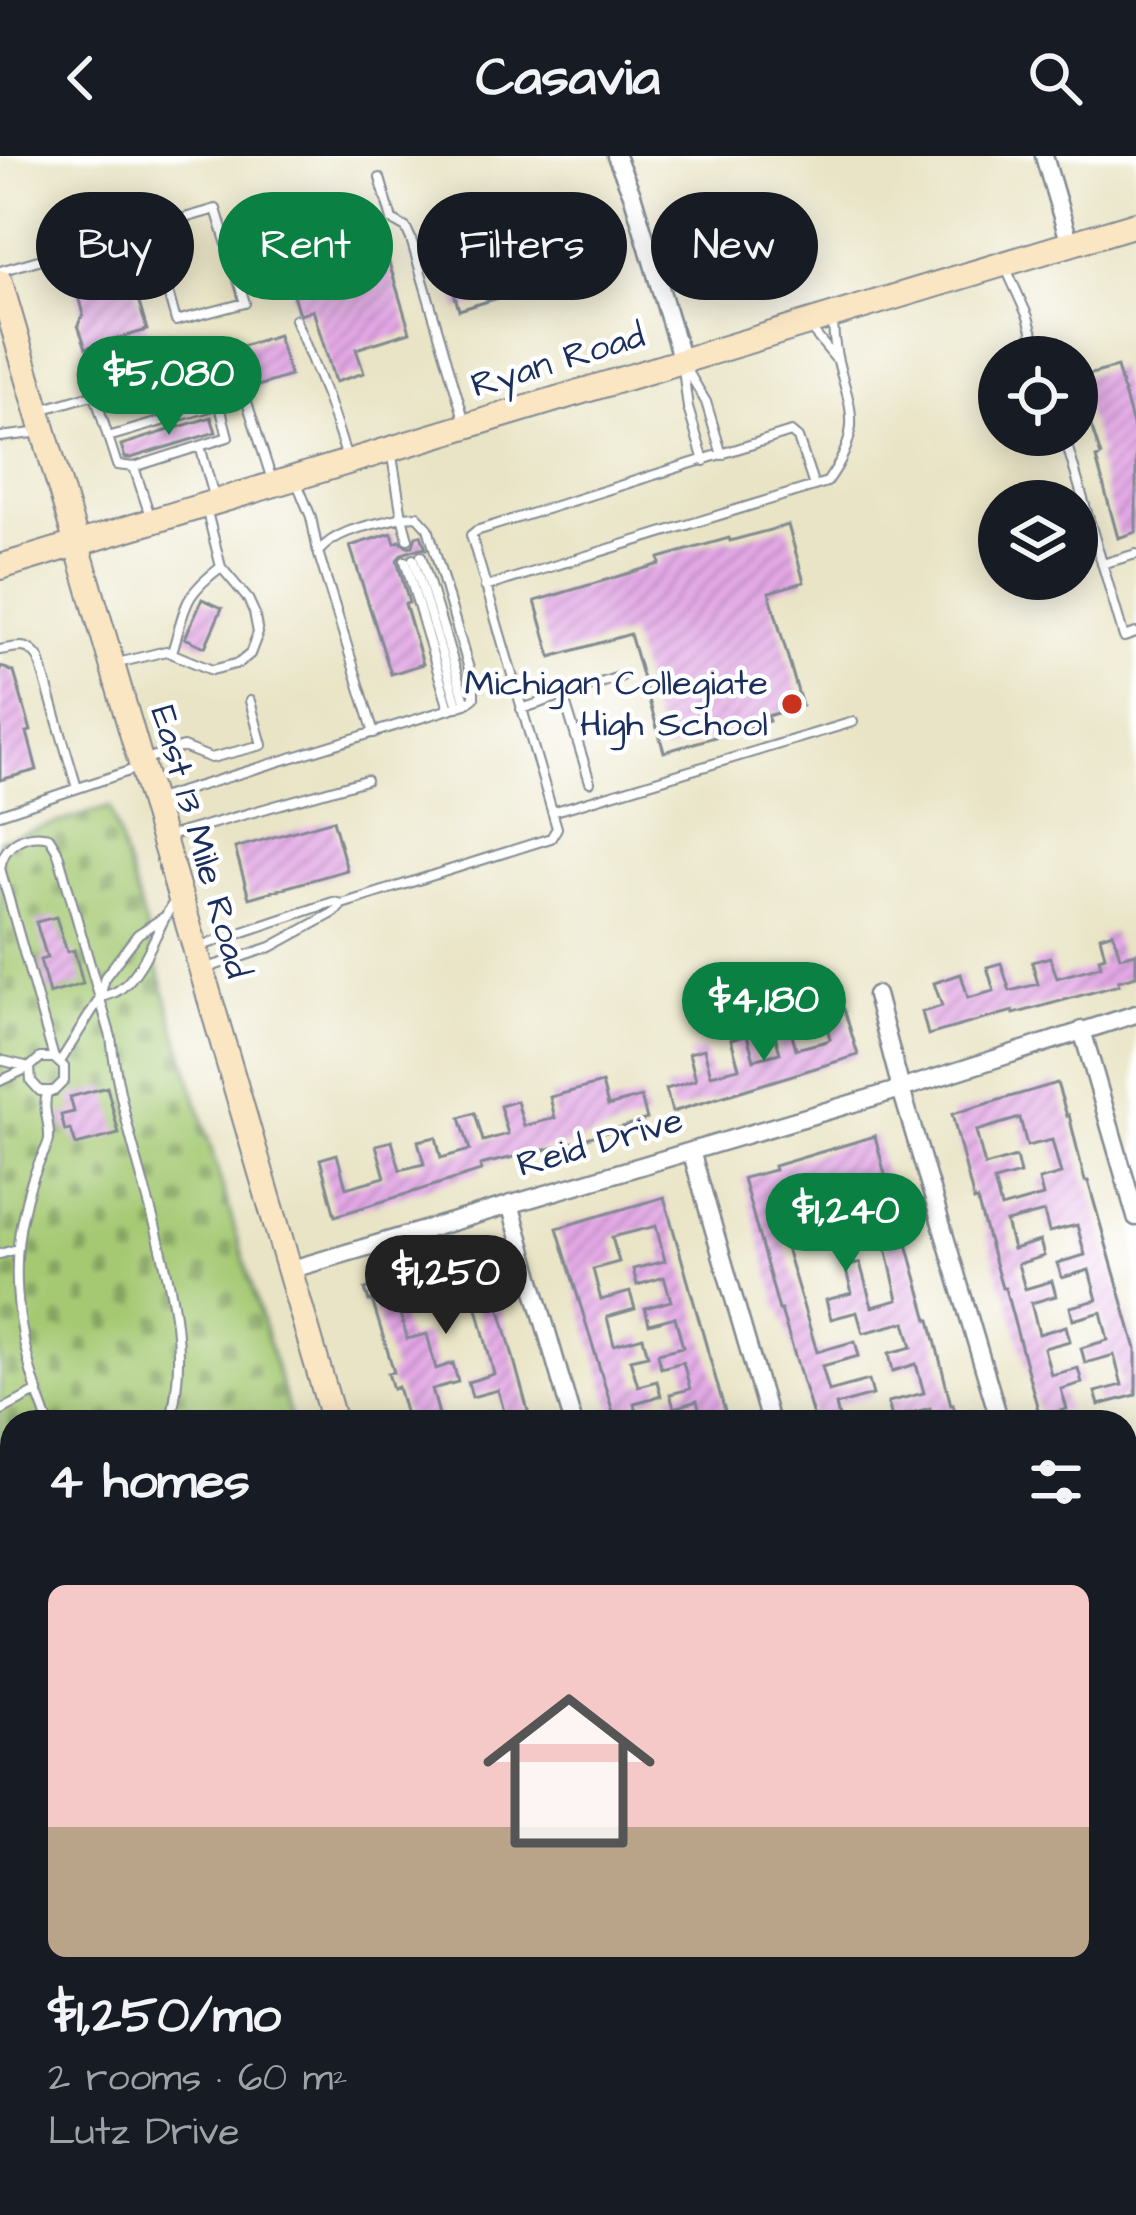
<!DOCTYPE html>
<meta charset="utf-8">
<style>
body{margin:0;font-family:"Architects Daughter",sans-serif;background:#242831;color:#f1f3f6;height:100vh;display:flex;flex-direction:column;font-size:45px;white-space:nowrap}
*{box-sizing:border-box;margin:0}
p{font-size:39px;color:#9ea1a6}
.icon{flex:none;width:66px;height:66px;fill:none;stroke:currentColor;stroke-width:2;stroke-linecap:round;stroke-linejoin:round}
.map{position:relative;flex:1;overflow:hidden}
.drawer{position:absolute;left:0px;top:1254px;width:1137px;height:807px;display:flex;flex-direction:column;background:#171b24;border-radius:36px 36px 0 0;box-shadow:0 6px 30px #0003}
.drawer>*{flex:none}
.top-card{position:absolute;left:36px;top:36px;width:1065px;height:108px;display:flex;gap:24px}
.controls{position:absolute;left:978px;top:180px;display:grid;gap:24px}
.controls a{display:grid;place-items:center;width:120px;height:120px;border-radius:50%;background:#171b24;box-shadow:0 6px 30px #0003;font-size:60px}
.price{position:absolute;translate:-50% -102px;padding:0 27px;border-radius:42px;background:#0b8043;color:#fff;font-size:39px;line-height:78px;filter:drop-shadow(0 3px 6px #0008)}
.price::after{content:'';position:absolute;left:50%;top:72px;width:36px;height:27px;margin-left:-18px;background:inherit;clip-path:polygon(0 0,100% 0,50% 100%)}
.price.active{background:#222;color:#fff}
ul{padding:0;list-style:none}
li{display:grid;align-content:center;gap:24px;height:636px;padding:0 48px}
li span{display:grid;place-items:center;height:372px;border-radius:18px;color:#555}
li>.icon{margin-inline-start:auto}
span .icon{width:216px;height:216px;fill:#fffc;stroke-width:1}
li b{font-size:51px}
h2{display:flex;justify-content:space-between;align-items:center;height:144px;padding:0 48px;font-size:51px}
.tag{padding:0 42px;border-radius:54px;background:#171b24;box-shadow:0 6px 30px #0003;font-size:42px;line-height:108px}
.tag.active{background:#0b8043;color:#fff}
header{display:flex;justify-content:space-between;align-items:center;height:156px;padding:0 48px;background:#171b24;font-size:54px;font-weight:700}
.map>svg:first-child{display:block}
</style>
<header><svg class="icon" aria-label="back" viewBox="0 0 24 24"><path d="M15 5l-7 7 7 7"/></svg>Casavia<svg class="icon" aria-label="search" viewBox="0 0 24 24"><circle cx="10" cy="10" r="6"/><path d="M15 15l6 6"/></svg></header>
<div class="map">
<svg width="1136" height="2059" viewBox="0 0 1136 2059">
<defs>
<pattern id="cemetery-stones" width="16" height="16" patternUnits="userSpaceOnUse" patternTransform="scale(3)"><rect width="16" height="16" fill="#a5c973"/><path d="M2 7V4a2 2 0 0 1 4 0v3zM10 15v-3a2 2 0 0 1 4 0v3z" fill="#86a462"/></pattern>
<pattern id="building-hatch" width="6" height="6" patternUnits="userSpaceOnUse" patternTransform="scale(3)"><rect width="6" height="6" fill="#e3a7e5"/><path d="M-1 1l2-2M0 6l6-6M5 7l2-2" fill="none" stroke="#b788bd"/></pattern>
</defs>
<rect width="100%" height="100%" fill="#fff"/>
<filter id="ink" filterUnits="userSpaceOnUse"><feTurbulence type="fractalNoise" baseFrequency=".00833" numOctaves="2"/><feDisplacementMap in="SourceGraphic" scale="24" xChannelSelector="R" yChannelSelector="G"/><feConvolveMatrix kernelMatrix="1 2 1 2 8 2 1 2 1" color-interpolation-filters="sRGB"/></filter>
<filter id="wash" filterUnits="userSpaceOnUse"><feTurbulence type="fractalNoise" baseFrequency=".004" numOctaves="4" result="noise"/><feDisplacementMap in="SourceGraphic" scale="48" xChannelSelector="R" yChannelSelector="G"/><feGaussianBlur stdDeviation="2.7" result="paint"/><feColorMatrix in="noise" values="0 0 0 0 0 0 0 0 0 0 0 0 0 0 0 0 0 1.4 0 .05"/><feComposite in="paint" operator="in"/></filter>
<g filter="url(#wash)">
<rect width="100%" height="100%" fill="#e9e4c5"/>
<path fill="url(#cemetery-stones)" stroke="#607c68" stroke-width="3" d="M110,651L292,1266H12V1721L0,1725V684Z"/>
<g id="blocks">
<path fill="url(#building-hatch)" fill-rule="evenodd" d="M383,87L410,176L356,193L364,217L335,226L313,154L301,158L298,155L286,116Z
M124,96L147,174L86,192L78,169L83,158L74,126L101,118L109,101Z
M513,112L521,135L459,154L452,130Z
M278,179L290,220L255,231L242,190Z
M197,194L205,225L134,247L125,217Z
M1117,211L1136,280V376L1118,382L1096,302L1101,300L1077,227V222Z
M211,261L216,276L131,302H125L121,289Z
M788,369L804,426L769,436L802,550L767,560L769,565L664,596L630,478L551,501L535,445L660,408L659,402L729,382L730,385Z
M392,377L395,387L400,385L407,391L413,390L416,380L421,379L426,393L420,392L402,398L397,404L409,447L405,448L423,508L391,518L350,390Z
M202,443L222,452L205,491L185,482Z
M0,510L14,516L31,575L27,576L37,614L0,624Z
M333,664L347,714L249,742L235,692Z
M56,761L67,796L74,794L83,828L49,838L40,804L47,802L36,766Z
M1113,776L1120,801L1136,797V820L1118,825L1119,829L1014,858L1013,855L928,879L922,856L942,850L934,827L961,818L968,842L994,835L987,811L1001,807L1010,835L1038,828L1032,806L1050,801L1057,822L1101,810L1099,802L1105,800L1100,780Z
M844,853L858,899L672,956L666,933L696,924L689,897L704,893L711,919L739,912L731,883L747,879L754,904L780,897L773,872L789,867L796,893L827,885L830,883L824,859Z
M602,927L608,950L641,941L647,963L565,989L480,1009L481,1015L335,1060L320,1003L337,998L346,1032L385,1021L376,989L392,985L400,1014L424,1008L418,985L436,981L441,1002L470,994L460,962L475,957L483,985L508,978L500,950L517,945L524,970L555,962L550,941Z
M1057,927L1067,960L1069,959L1085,1025H1088L1136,1193V1239L1099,1249L1095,1236L1122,1229L1114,1199L1085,1207L1081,1192L1108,1184L1101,1156L1073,1164L1070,1151L1097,1144L1089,1114L1062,1122L1057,1107L1085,1099L1077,1069L1049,1076L1044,1056L1006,1066L1013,1093L1040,1085L1044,1100L1018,1108L1025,1133L1052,1125L1056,1140L1031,1147L1039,1178L1066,1170L1070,1185L1044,1192L1051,1219L1078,1212L1082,1227L1061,1233L1067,1253L1040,1261L1005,1132H1002L977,1044L974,1045L952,958ZM1020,962L1027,990L1052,984L1061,1018L1039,1024L1043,1040L1001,1052L994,1025L1020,1018L1016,1001L985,1010L976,975Z
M107,931L119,978L76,989L71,974L65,975L61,959L74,956L70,941Z
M875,980L890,1038L893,1037L928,1164H930L951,1249L953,1248L958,1266H934L930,1252L892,1262L888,1246L924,1237L916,1208L893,1215L889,1197L912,1191L905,1166L863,1177L857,1156L831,1163L826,1144L852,1137L845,1111L860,1107L872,1151L898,1144L883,1078L857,1085L853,1067L876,1061L870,1037L803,1054L809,1076L783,1082L817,1196L855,1185L859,1200L822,1210L829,1235L869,1224L873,1239L836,1249L840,1266H815L781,1154H779L743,1022L775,1014L774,1010Z
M664,1041L726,1259L702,1265L697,1245L674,1252L670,1238L690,1233L683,1206L661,1212L658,1197L683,1191L675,1161L649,1168L645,1152L671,1145L664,1121L637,1129L633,1113L665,1105L656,1070L612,1081L619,1106L593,1113L601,1144L630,1136L635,1153L607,1161L614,1189L643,1181L648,1199L630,1203L638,1230L657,1225L661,1240L634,1247L639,1266H616L557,1072Z
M484,1095L531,1266H507L498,1234L472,1241L468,1226L494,1218L476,1148L448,1156L443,1136L398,1151L407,1183L427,1178L436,1213L453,1207L458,1226L432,1233L441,1266H408L398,1231L393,1233L388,1217L394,1216L372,1144L369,1145L365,1133L403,1122L401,1117Z"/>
</g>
</g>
<g filter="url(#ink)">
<use href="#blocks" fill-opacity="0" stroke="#828a92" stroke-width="3"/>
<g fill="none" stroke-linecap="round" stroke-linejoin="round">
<g stroke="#828a92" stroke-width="12">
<path id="service" d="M380,22L392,64L406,72L411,83L464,263
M1005,110L1028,161L1040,201
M0,115C72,94 144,73 216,53L245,147L176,165L150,72
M295,163L328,244L347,302
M810,172L835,202
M208,204L228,281L200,290L215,344
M686,212L706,246L722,299
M683,213L688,252L704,305
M238,218L271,321
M95,239L108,281L220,248
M44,253L113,233
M1064,279L1124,481L1136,477
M0,281L42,276
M108,281L117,309L134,311
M297,327L311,361L318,396L374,577
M151,363L134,311L200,290
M319,395C339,372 374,369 402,361L408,383
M421,400L466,548
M413,403L458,551
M405,405L449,553
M1102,408L1136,398
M485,431L827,326C877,257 834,237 833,166
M0,494C18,491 28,486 39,503L77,632
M172,496C186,452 181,441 221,411
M118,507L166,495L212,514L239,507L250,498L258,477L254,456L248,443L221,411L206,352
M563,539L590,626
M521,553L622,520
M146,603L183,591L211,602L262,589L250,545
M157,643L466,548L474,542V530L428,372L417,360L402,361L392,300
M552,656L853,566
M0,658L135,613
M169,680L366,624
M201,790L333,746L342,748L551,682L557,672L471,379L476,375L791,276L798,282L814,330
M204,813L271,791L335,756L342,748
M100,842C106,839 113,838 119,834C146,814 156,772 174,746
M0,904L29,911
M60,906L100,842L105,821L138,778L164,761
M30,911L31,925L40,935H54L64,925V911L54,902L0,712C4,688 25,675 49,681L57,694L111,881C118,946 139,1010 156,1073C173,1139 188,1199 170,1266
M0,925L30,911L40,902H54
M47,937C42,955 50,966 49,983C48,991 41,1001 38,1009C32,1023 27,1039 24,1054C7,1122 22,1201 48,1266
M0,1098L17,1093
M0,1255L38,1235
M0,1443L12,1439
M0,1594L12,1590"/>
</g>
<g stroke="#828a92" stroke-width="21">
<path id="minor" d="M616,0L632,38L682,205
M1044,0L1070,88
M876,839L901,933L1000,1266
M1082,874L1136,1061
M691,995L770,1266
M510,1048L573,1266
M289,1114L901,933L1136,858
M1125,1475L1136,1472
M1125,1695L1136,1734
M0,1842L12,1839
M0,1990L12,2031
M17,2049L20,2059
M801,2049L804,2059
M996,2049L999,2059
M463,2059L498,2049"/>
</g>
<g stroke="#828a92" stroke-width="28">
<path id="secondary" d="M0,126L334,1266
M0,411L1136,68
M564,2049L567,2059"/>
</g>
<use href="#service" stroke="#fff" stroke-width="8"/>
<use href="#minor" stroke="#fff" stroke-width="16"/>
<use href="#secondary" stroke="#fbe6c4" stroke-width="24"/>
</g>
</g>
<circle fill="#c8321e" stroke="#fff" stroke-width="4.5" cx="792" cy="548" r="12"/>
<g text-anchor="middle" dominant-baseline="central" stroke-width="9" stroke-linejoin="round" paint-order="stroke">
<g font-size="36" fill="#1b2f5e" stroke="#fff">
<text transform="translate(558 205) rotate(-17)">Ryan Road</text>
<text transform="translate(200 686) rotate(74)">East 13 Mile Road</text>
<text transform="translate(600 987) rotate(-16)">Reid Drive</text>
</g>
<g font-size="36" fill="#1b2f5e" stroke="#fff" text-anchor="end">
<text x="768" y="527">Michigan Collegiate<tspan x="768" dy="41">High School</tspan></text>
</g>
</g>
</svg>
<div class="controls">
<a><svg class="icon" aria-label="locate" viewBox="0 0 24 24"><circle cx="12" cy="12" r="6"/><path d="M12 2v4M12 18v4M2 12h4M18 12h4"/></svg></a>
<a><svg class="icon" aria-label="layers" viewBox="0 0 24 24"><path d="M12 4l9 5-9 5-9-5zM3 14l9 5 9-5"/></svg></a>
</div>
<b class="price" style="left:169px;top:282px">$5,080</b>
<b class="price" style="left:764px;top:908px">$4,180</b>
<b class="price" style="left:846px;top:1119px">$1,240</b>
<b class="price active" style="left:446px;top:1181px">$1,250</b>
<div class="top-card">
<a class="tag">Buy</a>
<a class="tag active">Rent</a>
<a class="tag">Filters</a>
<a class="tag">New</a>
</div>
<section class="drawer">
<h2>4 homes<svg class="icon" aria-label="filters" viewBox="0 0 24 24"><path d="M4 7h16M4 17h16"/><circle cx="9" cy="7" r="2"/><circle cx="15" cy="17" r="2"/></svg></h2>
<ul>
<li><span style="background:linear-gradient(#f6c9c9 65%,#b9a48a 0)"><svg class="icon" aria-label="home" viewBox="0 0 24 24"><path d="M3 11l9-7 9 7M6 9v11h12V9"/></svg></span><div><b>$1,250/mo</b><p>2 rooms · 60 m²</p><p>Lutz Drive</p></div></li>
</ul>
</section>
</div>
